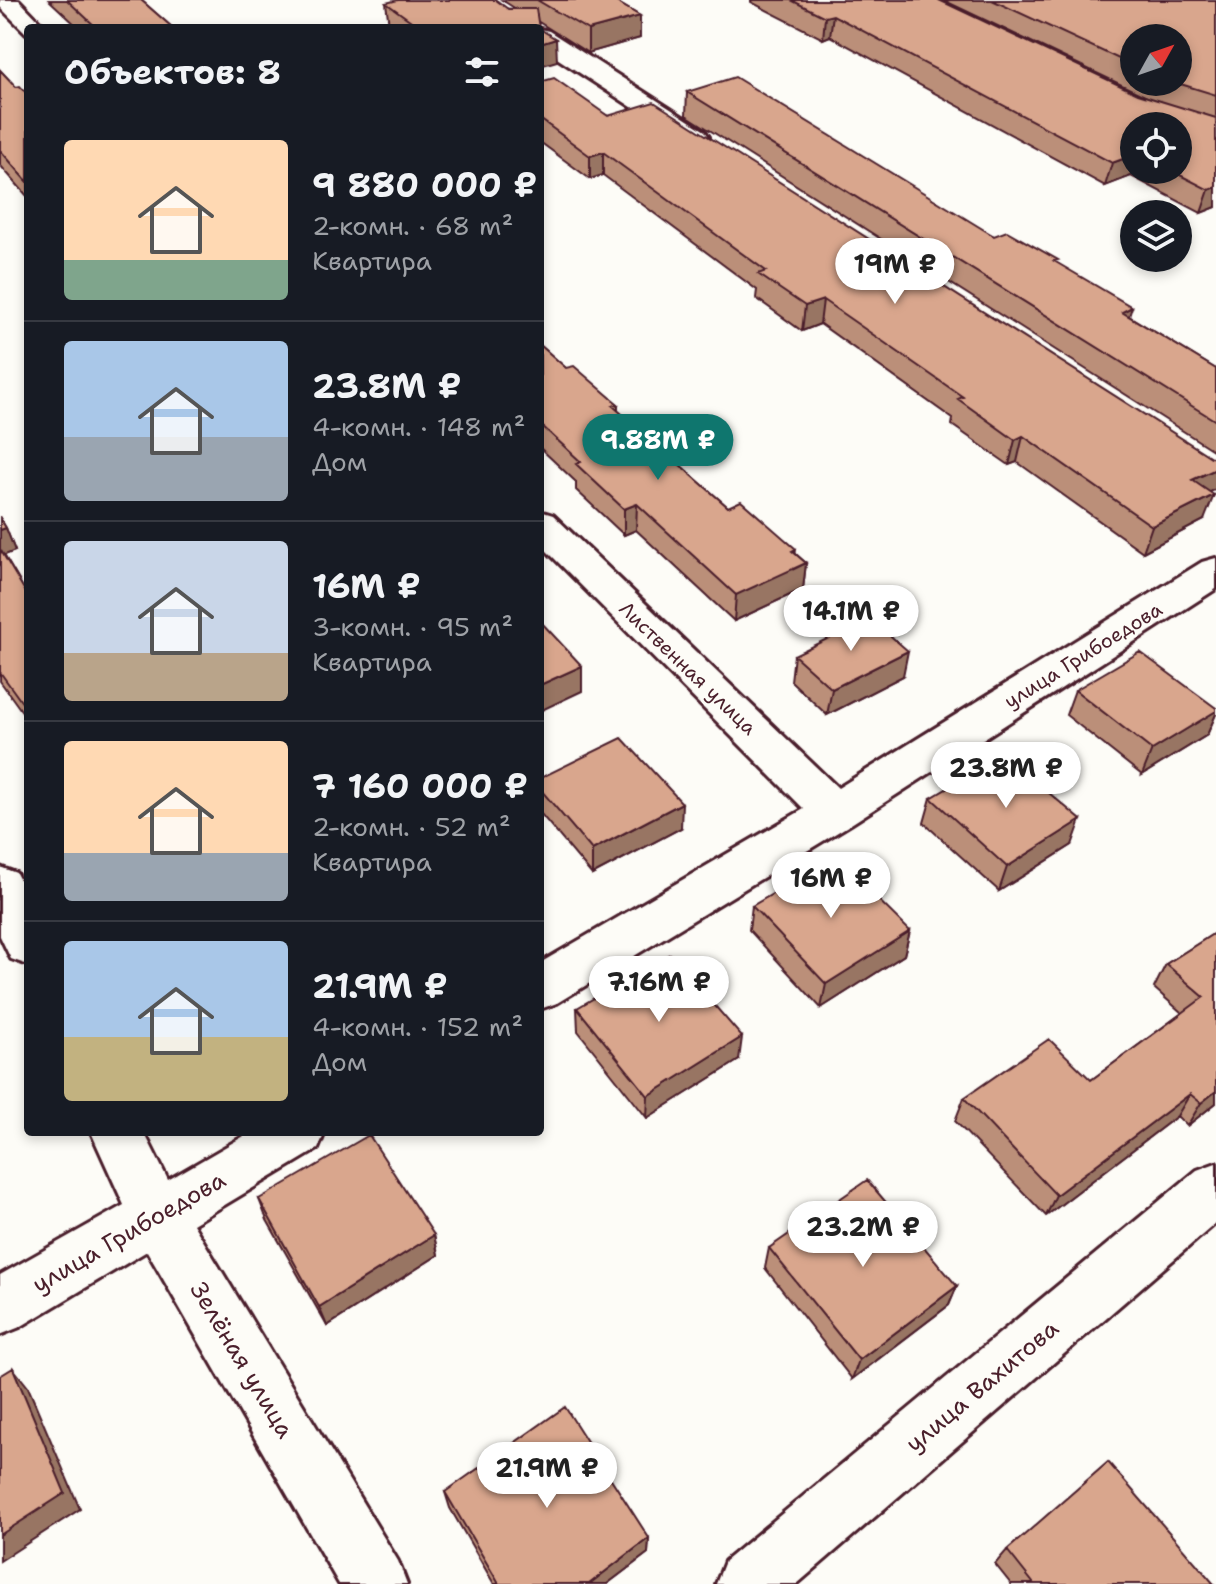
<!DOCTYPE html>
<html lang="ru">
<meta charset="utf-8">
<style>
body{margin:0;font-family:"Shantell Sans",sans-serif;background:#242831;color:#f1f3f6;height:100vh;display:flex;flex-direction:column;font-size:30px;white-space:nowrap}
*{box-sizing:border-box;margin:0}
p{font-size:26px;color:#9ea1a6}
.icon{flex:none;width:44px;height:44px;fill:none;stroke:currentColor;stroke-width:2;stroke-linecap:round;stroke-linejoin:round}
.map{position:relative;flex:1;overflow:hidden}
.drawer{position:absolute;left:24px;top:24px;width:520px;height:1112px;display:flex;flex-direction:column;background:#171b24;border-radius:8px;box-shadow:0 4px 12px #0003}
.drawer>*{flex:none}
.needle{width:52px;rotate:50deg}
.tools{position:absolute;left:1120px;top:24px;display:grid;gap:16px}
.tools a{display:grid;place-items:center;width:72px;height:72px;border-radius:50%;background:#171b24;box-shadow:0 4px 12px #0003;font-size:40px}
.price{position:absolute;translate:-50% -68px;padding:0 18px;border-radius:28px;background:#fff;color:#222;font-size:26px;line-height:52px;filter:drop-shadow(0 2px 4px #0008)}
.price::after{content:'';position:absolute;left:50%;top:48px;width:24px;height:18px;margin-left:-12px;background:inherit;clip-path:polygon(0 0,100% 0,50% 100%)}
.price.on{background:#0f766e;color:#fff}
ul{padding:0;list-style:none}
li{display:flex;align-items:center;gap:24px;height:200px;padding:0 40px}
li+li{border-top:2px solid #363941}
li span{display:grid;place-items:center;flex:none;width:224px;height:160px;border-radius:8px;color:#555}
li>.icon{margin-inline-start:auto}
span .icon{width:96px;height:96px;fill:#fffc;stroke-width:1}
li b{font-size:34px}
h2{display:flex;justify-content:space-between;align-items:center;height:96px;padding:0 40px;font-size:34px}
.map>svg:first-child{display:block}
</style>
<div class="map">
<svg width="1216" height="1584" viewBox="0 0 1216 1584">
<rect width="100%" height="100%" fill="#fdfcf7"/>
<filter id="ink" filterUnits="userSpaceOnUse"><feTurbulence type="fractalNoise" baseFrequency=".0125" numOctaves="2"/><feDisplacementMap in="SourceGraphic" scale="16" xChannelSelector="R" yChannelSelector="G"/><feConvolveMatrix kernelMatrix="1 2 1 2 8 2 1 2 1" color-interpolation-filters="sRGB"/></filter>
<g filter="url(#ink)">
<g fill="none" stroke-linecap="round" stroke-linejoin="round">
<g stroke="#4a1f2b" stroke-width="6">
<path id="minor" d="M0,0H19L46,28H28V34L26,33L0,7Z
M540,29L549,31L705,131L709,137L705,143H687L540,47Z
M540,511L553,515L838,788L1202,562L1216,558V589L851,824L557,1003L540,1009V963L804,809L540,544Z
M0,867L16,873L28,896V965L11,959L0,936Z
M91,1132H144L168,1180L251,1132H325L318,1149L193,1224L398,1561L407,1584H339L147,1251L20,1327L0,1335V1275L124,1205Z
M1216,1163V1223L797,1584H716L725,1561L1197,1170Z"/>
</g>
<use href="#minor" fill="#fdfcf7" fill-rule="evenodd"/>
</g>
<path fill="#bb8f79" stroke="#4a1f2b" stroke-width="2" fill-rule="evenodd" d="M49,0H141L173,28H79Z
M502,0H613L640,16V38L588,53L537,21L539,28H393L389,25L386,3L516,9Z
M751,0H939L1138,94L1149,98L943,0H1216V207L1201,213L1131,176L1105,186L830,36L823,39L751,2ZM1134,38L1178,82H1134ZM1134,126L1178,170H1134Z
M0,70L16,87L28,95V197L0,165Z
M540,82L608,116L1216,489L1210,492L1204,520L1143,552L1017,462L1009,465L952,425L953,419L820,324L802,331L756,298L757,290L603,175L590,179L540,142Z
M687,92L994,236L1057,263L1129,316L1216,369V452L686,115Z
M540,345L566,368L618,404V411L728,507L796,554L806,563L803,589L734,621L636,530L624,535L576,490V482L540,448Z
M0,518L6,528L15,551L4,555L28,596V720L0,681Z
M794,655L903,676L827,715L791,681Z
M1075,690L1216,708V714L1207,735L1142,775L1066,715Z
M540,778L681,828L592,875L540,813Z
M931,798L1072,845L999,891L924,823Z
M752,906L910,931L904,955L821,1008L749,930Z
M1216,932V1103L1187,1126L1177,1116L1046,1216L955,1121L964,1098L1091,1080L1182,1013L1154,988L1166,964Z
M577,1008L739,1060L647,1118L578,1031Z
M259,1199L434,1235L438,1255L327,1326L267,1220Z
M769,1248L957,1286L949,1305L852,1379L765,1268Z
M445,1492L649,1538L648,1553L607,1584H494L450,1508Z
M1007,1550L1214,1584H1011L995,1564Z"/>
<path fill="#987463" stroke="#4a1f2b" stroke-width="2" d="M833,15L830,36L823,39L825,17Z
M640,16V38L588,53V30Z
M556,39L557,61L540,66V44Z
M603,152V175L590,179V156Z
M1134,155V167L1131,176L1105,186L1112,163Z
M1216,187V207L1201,213L1209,190Z
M823,300L820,324L802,331L805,306Z
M1132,307L1124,332L1122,312Z
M1023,436L1017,462L1009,465L1015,440Z
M1216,469V489L1183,506L1192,480Z
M1214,495L1204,520L1143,552L1152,526Z
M637,504L636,530L624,535V509Z
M6,528L15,551L0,557V530Z
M796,549L794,569L806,563L803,589L734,621L736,595L792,551Z
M908,651L903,676L827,715L832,689Z
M582,666V691L540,711V685Z
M1216,711V714L1207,735L1142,775L1152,750Z
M682,803L681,828L592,875V850Z
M1081,820L1072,845L999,891L1007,867Z
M910,931L904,955L821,1008L826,984Z
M742,1037L739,1060L647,1118L648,1096Z
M1216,1091V1103L1187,1126L1201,1103Z
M1190,1094L1177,1116L1046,1216L1056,1195Z
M434,1235L438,1255L327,1326L319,1307Z
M957,1286L949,1305L852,1379L859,1360Z
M13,1368L28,1387L80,1509L0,1561V1535Z
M649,1538L648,1553L607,1584H589Z"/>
<path fill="#d9a68d" stroke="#4a1f2b" stroke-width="2" d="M67,0H141L173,28H97Z
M398,0H496L508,9H536L539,28H421L386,3Z
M537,0H613L640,16L588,30Z
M791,0H939L1138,94L1216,118V187L1209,190L1170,170H1178V126H1134V155L1112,163L833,15L825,17Z
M992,0H1216V95L1174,82H1178V38H1134V66Z
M540,29L556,39L540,44Z
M0,70L16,87L20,86L28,95V182L0,150Z
M735,77L994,236L1007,231L1058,260L1054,261L1132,307L1122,312L1216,369V421L687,92Z
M554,78L608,116L654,102L1211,457L1216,458V469L1192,480L1214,495L1152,526L1023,436L1015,440L958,399L963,397L823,300L805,306L758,274L766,271L603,152L590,156L540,119V82Z
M540,345L566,368L574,366L618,404L613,406L728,507L741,501L796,549L792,551L806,563L736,595L637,504L624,509L576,464L581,462L540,424Z
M0,518L6,528L0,530Z
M0,549L28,596V711L0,672Z
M870,618L908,651L832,689L794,655Z
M540,621L582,666L540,685Z
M1140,652L1216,708V711L1152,750L1075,690Z
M622,738L682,803L592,850L540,789V778Z
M1004,755L1081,820L1007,867L931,798Z
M835,857L910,931L826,984L752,906Z
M1216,932V1091L1201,1103L1190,1094L1056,1195L964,1098L1049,1039L1091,1080L1204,997L1166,964Z
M670,954L742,1037L648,1096L577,1008Z
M369,1135L434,1235L319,1307L259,1199Z
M867,1180L957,1286L859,1360L769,1248Z
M13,1368L65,1493L0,1535V1376Z
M565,1407L649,1538L589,1584H499L445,1492Z
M1108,1462L1214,1584H1034L1007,1550Z"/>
</g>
<g text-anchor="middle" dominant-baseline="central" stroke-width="6" stroke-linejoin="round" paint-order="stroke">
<g font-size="20" fill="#4a1f2b" stroke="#fdfcf7">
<text transform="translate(1083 655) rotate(-32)">улица Грибоедова</text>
<text transform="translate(688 668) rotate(44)">Лиственная улица</text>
</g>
<g font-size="24" fill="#4a1f2b" stroke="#fdfcf7">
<text transform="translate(129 1232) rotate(-30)">улица Грибоедова</text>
<text transform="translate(242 1360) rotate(59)">Зелёная улица</text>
<text transform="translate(982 1386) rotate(-40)">улица Вахитова</text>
</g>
</g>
</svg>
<div class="tools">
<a><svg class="needle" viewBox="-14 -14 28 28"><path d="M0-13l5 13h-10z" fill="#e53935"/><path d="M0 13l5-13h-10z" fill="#9ea1a6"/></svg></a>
<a><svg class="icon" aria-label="locate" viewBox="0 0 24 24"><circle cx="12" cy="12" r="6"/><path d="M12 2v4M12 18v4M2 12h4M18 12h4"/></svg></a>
<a><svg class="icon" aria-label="layers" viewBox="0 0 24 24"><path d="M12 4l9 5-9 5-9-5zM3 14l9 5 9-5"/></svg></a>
</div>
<b class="price" style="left:895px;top:306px">19M ₽</b>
<b class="price on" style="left:658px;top:482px">9.88M ₽</b>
<b class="price" style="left:851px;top:653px">14.1M ₽</b>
<b class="price" style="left:1006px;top:810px">23.8M ₽</b>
<b class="price" style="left:831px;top:920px">16M ₽</b>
<b class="price" style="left:659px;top:1024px">7.16M ₽</b>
<b class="price" style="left:863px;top:1269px">23.2M ₽</b>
<b class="price" style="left:547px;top:1510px">21.9M ₽</b>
<section class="drawer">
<h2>Объектов: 8<svg class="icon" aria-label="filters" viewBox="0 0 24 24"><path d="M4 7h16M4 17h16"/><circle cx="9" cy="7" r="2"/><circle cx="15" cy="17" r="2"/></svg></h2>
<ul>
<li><span style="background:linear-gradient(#ffd9b3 75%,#7fa58c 0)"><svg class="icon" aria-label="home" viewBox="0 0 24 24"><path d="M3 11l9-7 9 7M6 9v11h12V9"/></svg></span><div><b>9 880 000 ₽</b><p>2-комн. · 68 m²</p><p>Квартира</p></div></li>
<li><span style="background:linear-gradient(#a9c7e8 60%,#9aa5b1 0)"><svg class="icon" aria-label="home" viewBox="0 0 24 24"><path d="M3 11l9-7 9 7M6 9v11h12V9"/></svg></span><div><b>23.8M ₽</b><p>4-комн. · 148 m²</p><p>Дом</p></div></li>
<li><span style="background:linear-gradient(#c9d6e8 70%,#b9a48a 0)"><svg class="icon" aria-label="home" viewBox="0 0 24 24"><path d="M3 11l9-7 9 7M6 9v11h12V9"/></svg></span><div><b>16M ₽</b><p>3-комн. · 95 m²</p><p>Квартира</p></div></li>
<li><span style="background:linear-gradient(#ffd9b3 70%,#9aa5b1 0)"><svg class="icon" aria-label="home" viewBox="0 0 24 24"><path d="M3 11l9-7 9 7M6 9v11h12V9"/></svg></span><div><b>7 160 000 ₽</b><p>2-комн. · 52 m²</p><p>Квартира</p></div></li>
<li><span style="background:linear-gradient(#a9c7e8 60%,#c2b280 0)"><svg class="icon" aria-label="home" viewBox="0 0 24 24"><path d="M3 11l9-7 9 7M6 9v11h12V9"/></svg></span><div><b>21.9M ₽</b><p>4-комн. · 152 m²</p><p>Дом</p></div></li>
</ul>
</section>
</div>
